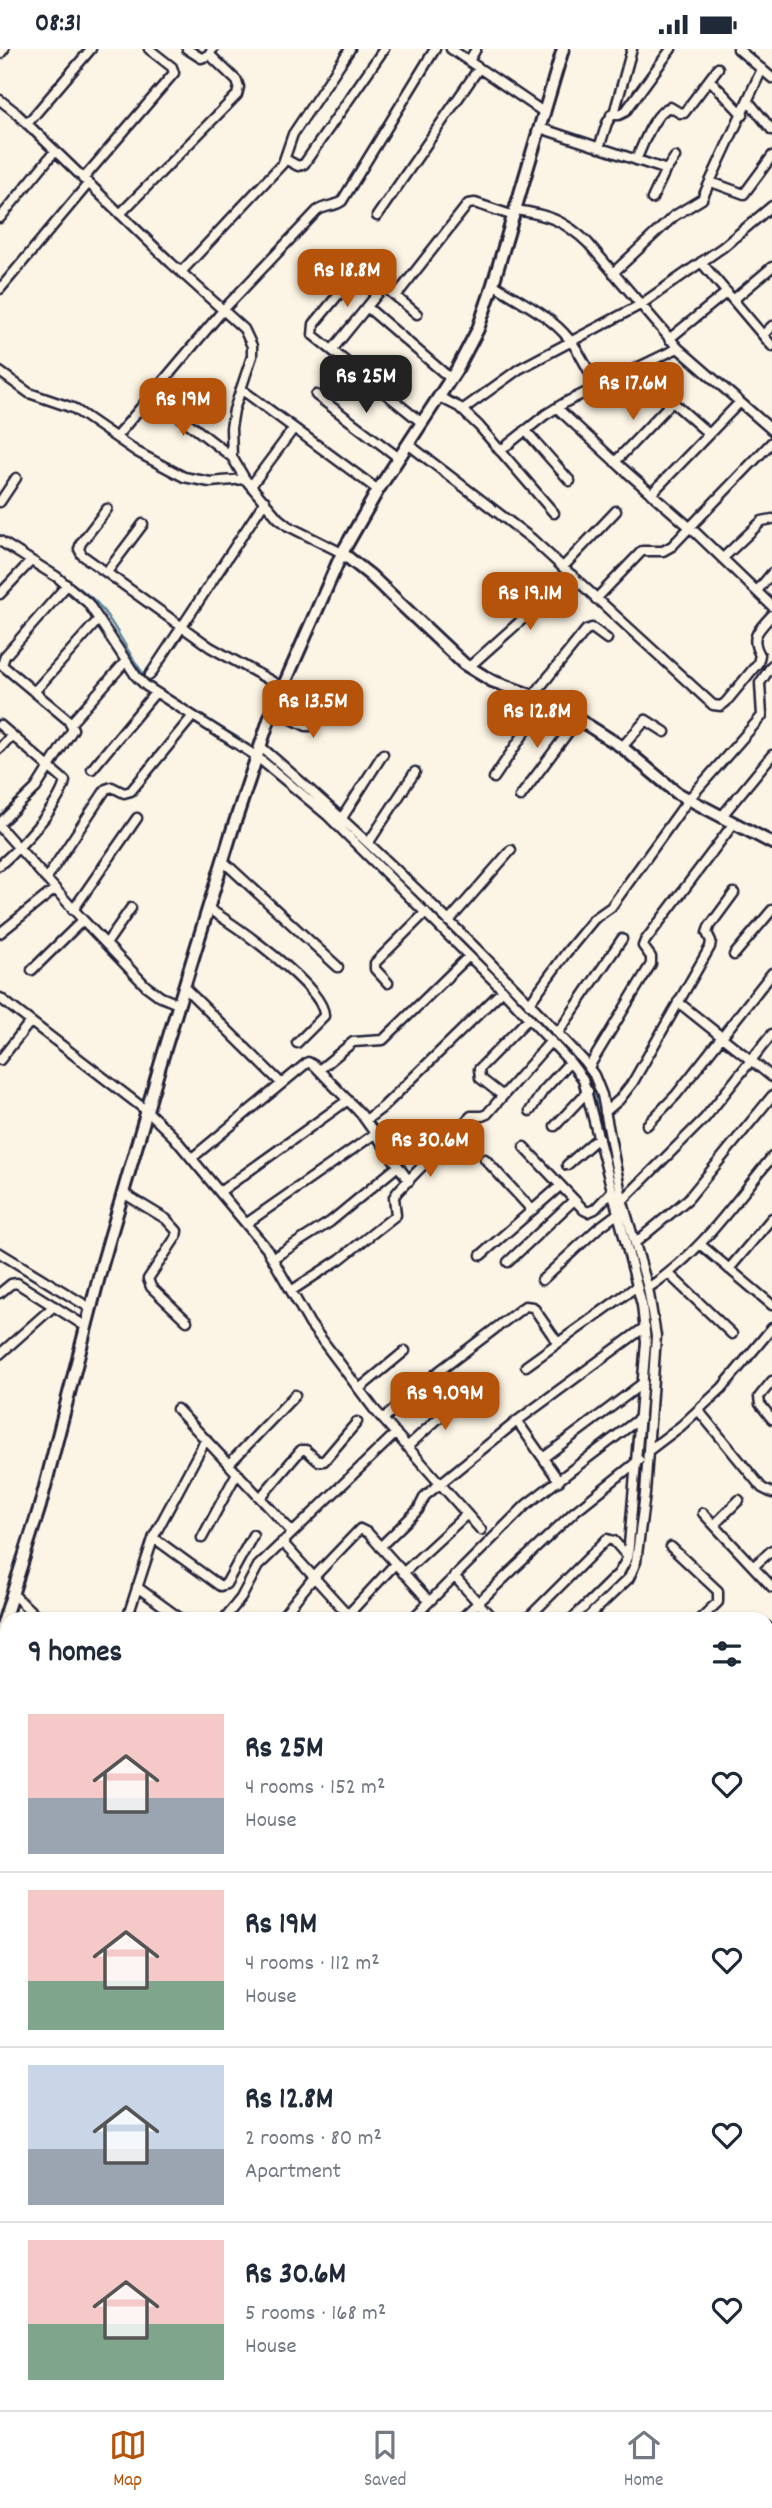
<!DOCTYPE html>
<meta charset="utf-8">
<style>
body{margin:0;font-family:Dekko,sans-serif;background:#f6f6f7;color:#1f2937;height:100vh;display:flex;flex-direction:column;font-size:26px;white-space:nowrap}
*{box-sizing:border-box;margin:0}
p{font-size:23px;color:#747a83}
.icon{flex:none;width:38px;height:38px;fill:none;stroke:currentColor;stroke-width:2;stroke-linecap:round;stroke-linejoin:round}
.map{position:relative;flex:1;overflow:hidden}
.drawer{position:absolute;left:0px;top:1563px;width:774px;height:800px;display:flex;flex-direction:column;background:#fff;border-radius:21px 21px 0 0;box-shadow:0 2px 5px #0004}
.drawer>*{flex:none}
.price{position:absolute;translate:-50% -60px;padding:0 16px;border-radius:14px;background:#b45309;color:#fff;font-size:23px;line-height:46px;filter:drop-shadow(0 2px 4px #0008)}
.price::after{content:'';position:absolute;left:50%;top:42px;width:21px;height:16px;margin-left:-10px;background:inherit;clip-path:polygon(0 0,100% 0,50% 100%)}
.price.active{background:#222;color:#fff}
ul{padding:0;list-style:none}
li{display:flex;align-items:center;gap:21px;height:175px;padding:0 28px}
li+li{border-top:2px solid #e0e1e3}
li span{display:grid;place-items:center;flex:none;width:196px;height:140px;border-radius:0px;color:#555}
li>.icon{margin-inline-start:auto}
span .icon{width:84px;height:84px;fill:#fffc;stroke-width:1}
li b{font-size:30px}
h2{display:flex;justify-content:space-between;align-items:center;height:84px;padding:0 28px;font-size:30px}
.status{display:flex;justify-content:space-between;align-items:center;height:49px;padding:0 35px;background:#fff;direction:ltr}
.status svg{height:19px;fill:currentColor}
.tabs{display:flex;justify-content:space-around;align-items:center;height:98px;border-top:2px solid #e0e1e3;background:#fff;font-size:19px;color:#747a83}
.tabs a{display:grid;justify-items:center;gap:4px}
.tabs .active{color:#b45309}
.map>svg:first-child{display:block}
</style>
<div class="status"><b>08:31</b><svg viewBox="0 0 49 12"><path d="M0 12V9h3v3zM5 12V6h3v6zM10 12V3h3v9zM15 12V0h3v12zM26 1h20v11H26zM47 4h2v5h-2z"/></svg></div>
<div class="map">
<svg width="772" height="2361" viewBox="0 0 772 2361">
<rect width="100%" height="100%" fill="#fcf5e5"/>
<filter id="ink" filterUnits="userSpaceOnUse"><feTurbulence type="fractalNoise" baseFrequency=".0143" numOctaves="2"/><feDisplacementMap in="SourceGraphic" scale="14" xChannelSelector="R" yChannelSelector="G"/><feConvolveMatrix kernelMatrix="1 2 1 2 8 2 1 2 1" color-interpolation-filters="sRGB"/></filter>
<g filter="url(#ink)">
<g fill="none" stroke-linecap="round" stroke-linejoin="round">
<path stroke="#5e8aa2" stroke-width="2.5" d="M0,486L27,504
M64,529C74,536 86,543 95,552C120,578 130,616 158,640
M199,666L239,689
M288,727L309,746
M358,791L400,830L457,890
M509,942L550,984L590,1030L606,1101
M628,1189L650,1271L651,1283L632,1501
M622,1526L630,1511
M0,1942L7,1945"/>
<path stroke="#86d0e7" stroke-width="9" d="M0,1797L7,1805
M477,2356L482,2361"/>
<g stroke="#22223b" stroke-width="13">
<path id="street" d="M187,0L201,9L207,7L213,0
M451,0L545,64
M738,0L772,29
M0,5L4,0
M469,12L476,0
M710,31L743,66
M0,51L14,62L171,214L244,280L252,297V307L234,361L231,379L232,408L245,430L278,469L288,477L342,504
M749,53L772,81
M611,66H619L625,63L671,0
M27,75L91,0
M540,79L664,120H667L675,108
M599,99L607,74L615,61L632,0
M285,110L298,117L304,115L384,0
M636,111C643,96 654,63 670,58L680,64H684L718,19
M83,130L174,24L172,18L149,0
M711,133L744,145L772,107
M652,150L666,120
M516,161C548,166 564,171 588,194L678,299L772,381
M120,165L237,46L239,38L237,32L209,5
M377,167L479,19
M0,169L55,102
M701,213L772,297
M181,223L283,114L293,85L350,0
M613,224L674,167L702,150L762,20
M493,235C519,252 550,266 569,290C581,304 589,323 597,338
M0,240L88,135
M396,247L468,155L475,154L514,167
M733,251L772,218
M367,258L451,330
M417,265L363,220L357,223L314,275L313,286L422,374
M763,286L772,277
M669,290L727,243
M332,301L384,237
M635,320L709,385
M0,323L29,344L73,359L137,403L184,428L210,433L245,430
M241,340L378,441
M152,346L232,408
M316,346L399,409
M439,348L459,358L479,377L554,464
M557,359L621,418L694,482L772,557
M462,361L519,320L640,256L723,198L772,157
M525,381L570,432
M116,388L224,260L317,162C325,156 334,158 342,152L435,0
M408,395L532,490L713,656L721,657L726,653L758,614L760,606C749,587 759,581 772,566
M500,402L545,366L566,353L678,299
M615,413L672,353
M251,437L294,379
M651,445L740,353
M0,453L16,429
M107,460L81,494L79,500L82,506L210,598L282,638
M0,492L57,528L88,554L136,627L146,637L256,707L327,766L496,934L570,1013L583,1030L642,1256L646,1293L628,1508L619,1524L572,1570
M723,509L762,472L772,470
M563,518L616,462
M107,523L143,475
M757,542L772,524
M0,545L31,512
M596,550L642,502H663L672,497L772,393
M469,618L572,526
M150,626L265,452
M34,643L99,570
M533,647L586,581L592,579L607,590
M273,661L306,677H310L327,644
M71,674L126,612
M0,676L65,732C60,757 19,799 0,816
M260,697C374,795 481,901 584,1012L594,1026L602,1046L622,1150L648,1239L656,1287L645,1445L636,1513L629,1529L586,1570
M622,698L646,671L665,683
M0,699L12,686
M92,720L155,644
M494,729L545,653
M520,748L578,670
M722,767L772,706
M342,769L383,705
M0,774L36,739L73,680L68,671L2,616L5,607L67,536
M0,778L83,871L146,937L161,948L178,955
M369,793L415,723
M223,812L338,918
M46,830L106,740L112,738L124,744L131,742L192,668
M209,860C233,875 326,939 324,967L297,994
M73,861L137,769
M449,872L511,801
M0,884L55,840
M106,895L131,859
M734,906L772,861
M32,921L83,871
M388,934L375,920V914L426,863
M184,938L281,1034
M0,949L147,1062L173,1087L267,1200L310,1275L374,1360L481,1481
M678,953L772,1028
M529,955L566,904L594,870L611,858L688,751L762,667L760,634L772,616
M558,984L622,890
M0,1011L30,973
M589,1018L651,915V908L643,897L645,892L734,774
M319,1021L353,993L383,991L469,907
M503,1047L480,1029L479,1020L529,969
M530,1062L543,1042L570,1013
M605,1063L619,1051L633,1033L710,898L711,892L707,884L709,878L734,844
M366,1071L383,1058L503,941
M647,1076L676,1046L772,924
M555,1077L588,1042
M524,1098L584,1161L588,1163L595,1160L611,1143
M192,1109L308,1013L315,1017L361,1065L409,1132
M485,1110L532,1161
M567,1116L599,1088
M221,1142L348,1051
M123,1144L166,1170L177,1182L176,1188L148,1230L151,1238L187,1272
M622,1152L705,1069L772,985
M247,1174L376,1084
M635,1194L688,1150L772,1047
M701,1196L772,1256
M0,1204L90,1259
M481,1206L560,1137
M273,1209L330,1173L398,1117
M508,1213L574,1151
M729,1220L772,1169
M669,1225L732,1285
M542,1231L597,1180L617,1165
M648,1239C700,1205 733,1155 772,1108
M291,1242L340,1210L396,1166L394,1148L398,1142L471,1067H482L487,1065L551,992
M0,1244L11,1235L17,1234L85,1277
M0,1305L54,1257
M526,1317L637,1237
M772,1332L759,1348L760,1355L772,1370
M359,1340L405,1302
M177,1360L292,1483
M698,1361L762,1439L772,1444
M383,1370L438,1323L525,1257L533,1258L558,1294
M517,1372L559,1432
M407,1398L463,1347
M648,1402L681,1377L722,1339L772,1279
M543,1409L643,1334
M229,1415L295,1346
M260,1449L301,1401H306L318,1412H324L357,1373
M703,1464L772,1538
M715,1475L739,1451
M154,1489L220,1537L226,1535L253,1486
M202,1489L237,1424
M282,1493L352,1570
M380,1498L418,1461L425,1447L517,1372L645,1278
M671,1498L718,1542V1553L700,1570
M754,1517L772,1501
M403,1524L467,1465
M454,1527L493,1570
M137,1538L181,1570
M15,1547L39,1570
M127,1570L154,1487L206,1390
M224,1570L241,1549L258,1517L396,1384
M280,1570L314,1528L360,1480L368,1484L429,1552
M344,1570L395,1515
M412,1570L526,1456L640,1369
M461,1570L574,1463L639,1411
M527,1570L607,1490L614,1492L628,1508
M766,1577L772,1582
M766,1634L772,1629
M766,1698L772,1693
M766,1749L772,1744
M0,1787L7,1795
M766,1817L772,1812
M766,1859L772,1865
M0,1933L7,1936
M0,1950L7,1952
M0,1978L7,1964
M0,2026L7,2030
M0,2081L7,2085
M766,2095L772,2087
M0,2123L7,2111
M766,2132L772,2135
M0,2188L7,2180
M766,2202L772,2191
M0,2228L7,2234
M163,2356L170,2361
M369,2356L374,2361
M551,2356L556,2361
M90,2361L95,2356
M137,2361L141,2356
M268,2361H274
M284,2361L291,2356
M353,2361L360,2356
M657,2361L663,2356"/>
</g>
<g stroke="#22223b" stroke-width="16">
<path id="secondary" d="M342,504L370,526L464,615L492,632L533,647L589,677L622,698L677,744L772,794
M0,1584L40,1457L102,1216L161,1013L231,785L270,668L342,504L378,441L457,320L478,280L490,245L563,0
M0,1613L7,1588
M0,1813L7,1821
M766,2334L772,2324
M684,2356L696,2361
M460,2361L465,2356
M751,2361L754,2356"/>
</g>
<use href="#street" stroke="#fcf5e5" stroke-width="8"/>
<use href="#secondary" stroke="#fcf5e5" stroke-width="10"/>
</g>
</g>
</svg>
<b class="price" style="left:347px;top:260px">Rs 18.8M</b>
<b class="price active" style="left:366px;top:366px">Rs 25M</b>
<b class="price" style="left:633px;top:373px">Rs 17.6M</b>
<b class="price" style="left:183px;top:389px">Rs 19M</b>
<b class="price" style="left:530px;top:583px">Rs 19.1M</b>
<b class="price" style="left:313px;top:691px">Rs 13.5M</b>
<b class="price" style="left:537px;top:701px">Rs 12.8M</b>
<b class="price" style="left:430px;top:1130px">Rs 30.6M</b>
<b class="price" style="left:445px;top:1383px">Rs 9.09M</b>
<section class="drawer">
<h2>9 homes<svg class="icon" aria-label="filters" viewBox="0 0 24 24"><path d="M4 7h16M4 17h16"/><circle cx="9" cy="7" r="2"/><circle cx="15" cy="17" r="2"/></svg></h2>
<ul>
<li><span style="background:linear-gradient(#f6c9c9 60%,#9aa5b1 0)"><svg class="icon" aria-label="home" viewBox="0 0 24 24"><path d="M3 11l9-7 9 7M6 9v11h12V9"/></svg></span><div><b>Rs 25M</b><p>4 rooms · 152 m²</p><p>House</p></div><svg class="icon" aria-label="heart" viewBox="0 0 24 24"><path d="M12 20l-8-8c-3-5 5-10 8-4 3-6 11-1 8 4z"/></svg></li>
<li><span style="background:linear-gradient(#f6c9c9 65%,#7fa58c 0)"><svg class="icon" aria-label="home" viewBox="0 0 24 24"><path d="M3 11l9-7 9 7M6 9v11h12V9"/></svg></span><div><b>Rs 19M</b><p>4 rooms · 112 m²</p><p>House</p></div><svg class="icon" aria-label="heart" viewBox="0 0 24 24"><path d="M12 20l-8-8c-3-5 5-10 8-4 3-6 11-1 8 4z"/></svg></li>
<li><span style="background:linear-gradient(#c9d6e8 60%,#9aa5b1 0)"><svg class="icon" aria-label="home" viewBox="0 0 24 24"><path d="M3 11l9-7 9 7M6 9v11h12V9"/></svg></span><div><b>Rs 12.8M</b><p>2 rooms · 80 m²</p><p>Apartment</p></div><svg class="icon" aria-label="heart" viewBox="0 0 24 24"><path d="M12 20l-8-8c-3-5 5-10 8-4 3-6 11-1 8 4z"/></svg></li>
<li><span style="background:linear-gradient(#f6c9c9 60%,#7fa58c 0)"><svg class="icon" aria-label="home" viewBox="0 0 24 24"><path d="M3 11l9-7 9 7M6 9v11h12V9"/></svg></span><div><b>Rs 30.6M</b><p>5 rooms · 168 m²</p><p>House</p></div><svg class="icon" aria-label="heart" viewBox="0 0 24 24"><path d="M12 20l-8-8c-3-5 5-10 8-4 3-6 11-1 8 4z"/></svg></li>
</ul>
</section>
</div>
<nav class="tabs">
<a class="active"><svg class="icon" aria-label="map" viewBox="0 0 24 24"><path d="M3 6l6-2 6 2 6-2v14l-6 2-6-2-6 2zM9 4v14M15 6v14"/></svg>Map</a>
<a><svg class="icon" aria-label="saved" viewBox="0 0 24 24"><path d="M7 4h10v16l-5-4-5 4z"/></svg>Saved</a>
<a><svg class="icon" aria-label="home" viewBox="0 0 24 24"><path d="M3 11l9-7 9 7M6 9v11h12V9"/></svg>Home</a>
</nav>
